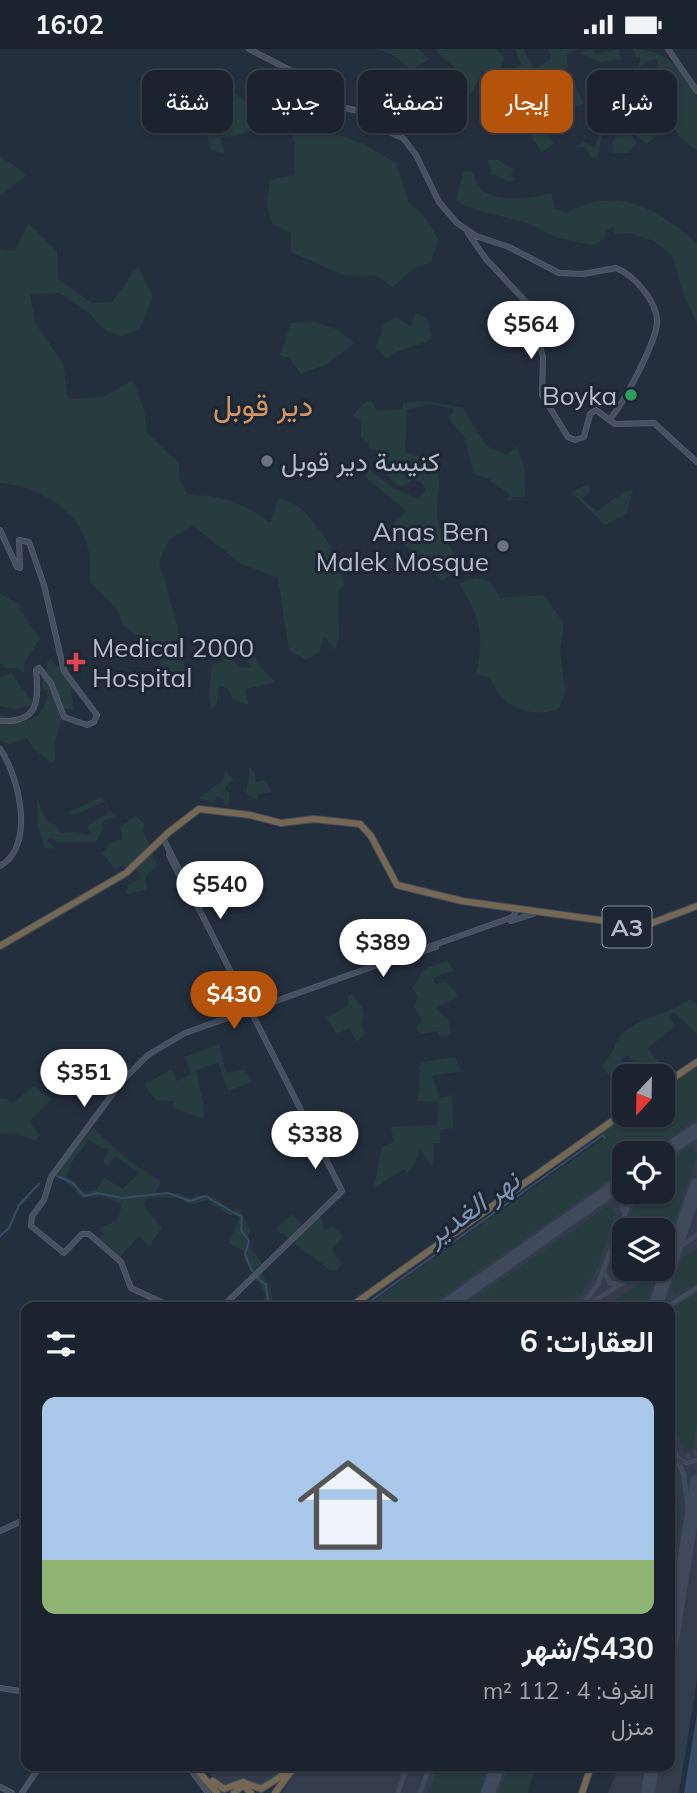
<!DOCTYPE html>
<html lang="ar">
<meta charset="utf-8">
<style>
body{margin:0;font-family:Mulish,Vazirmatn,sans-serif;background:#242b36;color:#f1f3f6;direction:rtl;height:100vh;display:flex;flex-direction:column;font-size:26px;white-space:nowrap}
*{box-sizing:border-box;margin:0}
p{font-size:23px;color:#a0a4aa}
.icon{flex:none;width:38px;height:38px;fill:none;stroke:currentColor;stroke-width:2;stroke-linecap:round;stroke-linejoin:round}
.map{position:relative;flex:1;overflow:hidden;direction:ltr}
.sheet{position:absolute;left:21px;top:1253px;width:654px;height:469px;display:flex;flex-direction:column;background:#1b232e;border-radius:14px;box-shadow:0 2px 5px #0004,0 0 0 2px #39404a;direction:rtl}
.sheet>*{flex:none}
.guide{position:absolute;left:21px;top:21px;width:656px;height:63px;direction:rtl;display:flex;gap:14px}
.needle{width:46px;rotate:202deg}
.controls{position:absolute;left:612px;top:1015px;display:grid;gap:14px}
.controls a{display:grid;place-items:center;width:63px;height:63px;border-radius:14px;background:#1b232e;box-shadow:0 2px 5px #0004,0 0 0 2px #39404a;font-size:35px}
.price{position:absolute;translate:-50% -60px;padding:0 16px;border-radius:24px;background:#fff;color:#222;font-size:23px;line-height:46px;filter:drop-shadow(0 2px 4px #0008)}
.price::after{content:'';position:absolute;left:50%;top:42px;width:21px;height:16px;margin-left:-10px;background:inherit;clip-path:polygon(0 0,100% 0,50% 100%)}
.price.selected{background:#b45309;color:#fff}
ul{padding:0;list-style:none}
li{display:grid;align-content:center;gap:14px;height:371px;padding:0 21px}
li+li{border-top:2px solid #39404a}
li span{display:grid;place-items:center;height:217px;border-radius:14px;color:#555}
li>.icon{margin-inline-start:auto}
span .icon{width:126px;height:126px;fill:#fffc;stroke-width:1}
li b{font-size:30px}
h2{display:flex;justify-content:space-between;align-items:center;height:84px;padding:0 21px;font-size:30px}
.pill{padding:0 24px;border-radius:14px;background:#1b232e;box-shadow:0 2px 5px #0004,0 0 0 2px #39404a;font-size:24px;line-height:63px}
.pill.selected{background:#b45309;color:#fff}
.status{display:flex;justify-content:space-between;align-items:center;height:49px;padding:0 35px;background:#1b232e;direction:ltr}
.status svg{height:19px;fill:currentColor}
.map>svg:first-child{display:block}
</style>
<div class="status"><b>16:02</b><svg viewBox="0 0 49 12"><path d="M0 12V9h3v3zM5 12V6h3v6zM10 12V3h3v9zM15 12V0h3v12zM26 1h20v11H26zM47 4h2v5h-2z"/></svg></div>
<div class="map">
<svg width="697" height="1744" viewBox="0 0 697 1744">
<rect width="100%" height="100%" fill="#242f3e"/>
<path fill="#323c4b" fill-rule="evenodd" d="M697,1018V1630L679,1744H608L619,1717H670V1258H366L663,1066ZM625,1104H663V1143H625ZM625,1181H663V1220H625Z
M204,1717H284L264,1738L229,1739L220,1737Z
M298,1717H536L527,1744H282Z"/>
<path fill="#263c3f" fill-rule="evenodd" d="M378,0H418L429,10L411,21L396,8Z
M434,0H496L504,9L499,22L482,23L471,46L454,33L458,22Z
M515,0H523L533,17L523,22L526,30L537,25L541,29L519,39L509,20L522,17Z
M546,0H579L567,6L568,18L547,29L539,17L550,11L551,5Z
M592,0L597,5L619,0L621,10L601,13L579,4Z
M633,0C662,0 689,20 697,51C697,65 697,86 697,101C662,82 663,45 657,10L649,11L639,19L640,8H636Z
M597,20L630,33L628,43L615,38L613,45L594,27Z
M189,28L224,36L247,54L251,80L240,86L220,89L225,105L211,101L202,68L190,57Z
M575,37L584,54L575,59V62L564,64L558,50L568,45L566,40Z
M249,38L268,45L285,41L310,65C288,69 262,57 247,42Z
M546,38L550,44L539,51L543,58L554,52L558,57L539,68L528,55L538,49L535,43Z
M590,40L600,56H609L613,64L609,80L603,79L598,108L592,109L584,98L577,99L582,92L595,99L606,64H593L586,48Z
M622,57L640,74L630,84L637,94L628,104H613L612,94L621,79L614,76L616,66L622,65Z
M655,64L659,65L665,79L647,95L636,87L647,69Z
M536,74L554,94L542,103L526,80Z
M308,75L364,95L396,114L409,154L426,169L438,190L431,213L411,221L393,238L377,227L343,226L291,203V184L272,175L267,156L270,131L294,126L295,94L288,76Z
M0,107L27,126L0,147Z
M488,111H498L513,120L511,127L517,130L508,132L491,124Z
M471,122C475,128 478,138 483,142C498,153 535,150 551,144L555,160L565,164C618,136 656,159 697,194V274L685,249L672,206L654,192L628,184L614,185V178L606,181L604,189L595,196C580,194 565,191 551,186C541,182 531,174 520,172C498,166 477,163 456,152L463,123Z
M28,174L57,202L58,230L92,254L112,253L138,217L153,247L140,280L121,287L106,282L88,263L60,244L30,245L35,274L63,314L68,350L103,348L133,331L144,360L147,384L179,414L180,430L187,445C224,448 240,452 270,473L279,449C286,452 294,454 300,459C318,473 344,514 344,536L338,542L339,589L335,601L324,587L320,602L306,611L289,601L278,529L240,514L192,476L169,491L159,513L176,571L185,622L175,627L173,641L165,638L158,605L147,608L143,592L124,577L116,559L90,533C90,522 91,509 88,499C78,459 38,437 0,434V200L15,202Z
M415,264L427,269L432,289C418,300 399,297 387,310L376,298L384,275L396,268L411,278Z
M315,273L336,280L355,294L327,315L301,325L289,309L280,306L291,274Z
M371,352L377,362L403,360V354L427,352L463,359L486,397L507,406L517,397L524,419L525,448H513L511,452L506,451L510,446C504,438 494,438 488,429L474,426L465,389L449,370L454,360L428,355L407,361L405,403L434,413C444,436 437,439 437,462C436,482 453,502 464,517L442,532L388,480L407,462L365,428L369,420L393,439L418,450L426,441L421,433L413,431L405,437L397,436L380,420L387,416L378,403L368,398L369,394L361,388V372L352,367L365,353Z
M589,435L590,443L582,450L597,462L624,443L633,441L626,465L605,476L571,443Z
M477,529L490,533L501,549L544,546L564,575L560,602L565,642L559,660C530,670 500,658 490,629L476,625C485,585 480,569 459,534Z
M0,545L24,558L19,559L40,590L25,612L24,624L18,619H5L0,614Z
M222,604L241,618L251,619L247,611L254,606L261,619L275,633L245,640L249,656L233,651L228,640L219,636L217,654L212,660L209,647L212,616L223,612Z
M51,610L57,618L67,617L75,639L71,642L74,661L65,660C62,679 51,688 56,709L52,714L34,700L27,689L10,695L0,692V666L15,668V673C36,673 47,663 48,641H43L41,621L47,620V614Z
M11,624L35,656L14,660L0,657V628Z
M250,718L255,725L256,733L265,731L272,743L257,745L258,751L246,745Z
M225,722L234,731L225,738V742L230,743L228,757L223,756L224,751L217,747L214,754L199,749L223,731Z
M101,748L115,768L102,773L103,780L96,793H57L50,788L47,791L56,800L45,799L38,777L37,750L47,772L56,776L60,784L76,783L87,786L91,785L87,777L110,762L106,752L74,766L67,764Z
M136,767L145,776L143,781L158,817L145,827L147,841L126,845L128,836L142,829L136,820L128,822L124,816L115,820L102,804L110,794L123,790L120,778Z
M447,912L454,921L433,929L436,935L446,933L459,947L435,959L448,970L451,986L440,987L437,982L419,985L417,978L422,972L414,957L418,947L412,940L424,920Z
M352,945L364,962L362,976L366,985L356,993L350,979L337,985L326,969L349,956L347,948Z
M690,950L697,956V985L674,963L669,968L675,977L648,999L663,1019L660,1027H641L643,1023L628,1006L621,1011L629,1021L615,1033L601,1017C613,1008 613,995 622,985C641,966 670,966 690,950Z
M219,995L226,1024L245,1020L252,1033L228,1042L218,1014L196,1021L204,1058V1070L174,1059L173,1052H157L144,1036L172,1020L177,1032L191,1025L185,1008Z
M455,1008L461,1022L432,1027L440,1049L452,1046L453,1079L440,1081V1094H433L434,1113L431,1117L420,1100L414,1116L407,1124L404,1120L374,1139L382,1098L394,1093L391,1078L437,1076L439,1053L416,1052L420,1044L419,1017L424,1013Z
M125,1011L131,1017L121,1029L101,1027L111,1016Z
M697,1016V1069L646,1104H625V1119L427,1258H365L605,1088L602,1083L626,1066H663V1040Z
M34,1037L52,1050L30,1072L39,1086L36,1092L17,1085L0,1084V1049L7,1050L12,1055Z
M93,1079L129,1112L161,1133L155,1146L179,1144L190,1150C209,1141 217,1150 232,1162L239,1160L251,1182L248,1185L250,1198L265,1219L260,1224L270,1236L272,1250L285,1258H276L263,1250L266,1248C260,1230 248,1227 243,1202L229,1194L240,1168L227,1165L207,1151L190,1156L177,1148L145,1150L144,1157L162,1179L149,1197L139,1187L120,1208L97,1191L104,1185L99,1178C114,1175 121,1171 121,1155L101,1147L82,1149L57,1124ZM89,1091L102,1100L107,1099L109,1102L103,1112L108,1117L115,1107L139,1124L123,1140L104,1129L96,1141L82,1143L75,1133L66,1128L72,1113Z
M686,1099L694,1100L697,1108L667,1193L663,1197V1181H625V1220H628L615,1223C607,1211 634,1157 642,1143H663V1117Z
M609,1156L615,1164C603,1199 598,1237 565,1258H463Z
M320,1162L324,1181L333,1177L343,1188L332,1201L342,1215L337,1221H330L276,1180L292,1165L304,1177Z
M697,1199V1233L674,1245L671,1240L682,1209Z
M645,1232L652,1237L645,1258H603Z
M697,1244V1374L693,1399L685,1403L670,1372V1260Z
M674,1423L680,1469L670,1541V1426Z
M438,1717H488L479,1744H429Z
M508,1717H536L527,1744H499Z"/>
<path fill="#394c67" d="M697,1665V1744H684Z"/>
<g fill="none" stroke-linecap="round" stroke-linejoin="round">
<path stroke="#394c67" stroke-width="2" d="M57,1127L73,1134L84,1147L98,1144L122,1149L168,1144L190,1152L205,1147L242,1168L241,1181L249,1192L245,1205L252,1222
M0,1187L9,1179L19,1156L39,1135
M256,1228L266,1236L268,1253L282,1258
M362,1258L592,1094L603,1086L605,1089"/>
<path stroke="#3f4a5a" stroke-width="5" d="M663,1106L668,1101
M600,1149C611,1142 624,1146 623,1161
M663,1209L697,1186
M603,1222L610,1234L620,1235
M586,1257L645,1220
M450,1258L466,1243
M581,1258L598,1235L633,1143
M667,1258L697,1239
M670,1391L684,1427L690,1476
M678,1409L686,1414L697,1411
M670,1584L676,1565
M496,1721L497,1717
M398,1744L407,1717
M420,1744L430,1717"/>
<path stroke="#3f4a5a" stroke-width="14" d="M663,1104L697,1081
M444,1258L625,1131
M655,1258L697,1136
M670,1603L697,1433
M488,1744L498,1717
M648,1744L652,1717"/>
<path stroke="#3a4453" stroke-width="6" stroke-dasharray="6 3" stroke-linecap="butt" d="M670,1418L697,1403"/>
<g stroke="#565f6c" stroke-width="6">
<path id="secondary" d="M249,0L309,31L334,56L358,62L375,77L403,89L416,106L439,153L457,174L476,187L509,198L559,224L583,225L616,219C634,226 658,253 657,274C656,293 623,356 609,371
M668,0L697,42
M468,184L486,210L527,254L543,308L542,346L568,388L575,391L584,388L590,365L596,361L615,375L654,374L697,413
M0,481L17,518L20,519L19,491L29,493L44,536L64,622L97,666L94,673L87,676L64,668L51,634L39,619L36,621C39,652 39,674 0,672
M0,700C19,727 36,797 0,817
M163,789L342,1142L222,1258
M169,806L189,845
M511,872L533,865
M418,904L436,898
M172,1258L131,1239L121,1213L89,1185H82L64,1204L31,1177L32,1167L44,1151L51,1128L122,1032L148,1006L185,984L513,868L516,862
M0,1482L26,1470
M0,1639L26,1643
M188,1717L208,1744
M0,1738L12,1744
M22,1744L40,1717"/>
</g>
<g stroke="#434c59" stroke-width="8">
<path id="highway" d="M0,897L126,824L169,783L199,760L250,766L281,774L314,770L360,775L371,787L397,836L462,852L635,876L652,874L697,857
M663,1036L697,1013
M350,1258L625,1063
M194,1717L217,1744
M279,1729L288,1717
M213,1732L224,1740L243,1733L261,1740L280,1728
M234,1744L243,1736L251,1744
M275,1744L295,1717
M582,1744L591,1717"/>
</g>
<use href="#secondary" stroke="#465061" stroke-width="4.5"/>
<use href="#highway" stroke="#746855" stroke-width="6"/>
</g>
<circle fill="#2e9e5b" stroke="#1d2633" stroke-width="2.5" cx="631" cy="346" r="7"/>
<g fill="#6b7280" stroke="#1d2633" stroke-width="2.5">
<circle cx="267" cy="412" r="7"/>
<circle cx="503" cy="497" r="7"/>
</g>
<path fill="#e0444e" stroke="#1d2633" stroke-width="2.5" d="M72.5 602.5h7v7h7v7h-7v7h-7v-7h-7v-7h7z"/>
<g text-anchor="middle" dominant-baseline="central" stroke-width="6" stroke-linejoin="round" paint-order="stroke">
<rect fill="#1d2633" stroke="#878f9c" stroke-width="2" x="602.5" y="857.5" width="49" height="41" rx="5"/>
<g font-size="24" font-weight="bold" fill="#b4bcc9">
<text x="627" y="878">A3</text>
</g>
<g font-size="26" fill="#b4bcc9" stroke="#1d2633" text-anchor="end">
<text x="617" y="346">Boyka</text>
<text x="281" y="412" text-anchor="start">كنيسة دير قوبل</text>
<text x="489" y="482">Anas Ben<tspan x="489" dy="30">Malek Mosque</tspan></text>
<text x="92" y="598" text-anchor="start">Medical 2000<tspan x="92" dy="30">Hospital</tspan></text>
</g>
<g font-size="28" font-style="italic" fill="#7c92b1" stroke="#1d2633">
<text transform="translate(472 1158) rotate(-35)">نهر الغدير</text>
</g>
<g font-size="30" fill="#d59563" stroke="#1d2633">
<text x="263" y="356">دير قوبل</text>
</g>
</g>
</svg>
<div class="controls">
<a><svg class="needle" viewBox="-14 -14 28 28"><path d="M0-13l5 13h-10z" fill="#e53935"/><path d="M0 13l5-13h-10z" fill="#a0a4aa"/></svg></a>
<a><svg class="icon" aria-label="locate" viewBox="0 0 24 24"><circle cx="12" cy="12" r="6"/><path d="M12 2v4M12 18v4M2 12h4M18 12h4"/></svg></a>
<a><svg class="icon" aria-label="layers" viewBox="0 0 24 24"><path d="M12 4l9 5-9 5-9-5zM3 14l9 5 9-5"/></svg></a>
</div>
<b class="price" style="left:531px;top:312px">$564</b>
<b class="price" style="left:220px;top:872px">$540</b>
<b class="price" style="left:383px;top:930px">$389</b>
<b class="price selected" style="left:234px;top:982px">$430</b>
<b class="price" style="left:84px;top:1060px">$351</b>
<b class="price" style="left:315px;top:1122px">$338</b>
<div class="guide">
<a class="pill">شراء</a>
<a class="pill selected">إيجار</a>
<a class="pill">تصفية</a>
<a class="pill">جديد</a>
<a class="pill">شقة</a>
</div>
<section class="sheet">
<h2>العقارات: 6<svg class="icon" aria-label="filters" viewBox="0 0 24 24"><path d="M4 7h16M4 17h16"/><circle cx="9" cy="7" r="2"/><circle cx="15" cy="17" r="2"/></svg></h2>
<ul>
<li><span style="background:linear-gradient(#a9c7e8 75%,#8fb573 0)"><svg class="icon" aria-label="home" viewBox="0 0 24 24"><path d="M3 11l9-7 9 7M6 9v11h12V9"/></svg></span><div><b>$430/شهر</b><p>الغرف: 4 · 112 m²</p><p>منزل</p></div></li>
</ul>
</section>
</div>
